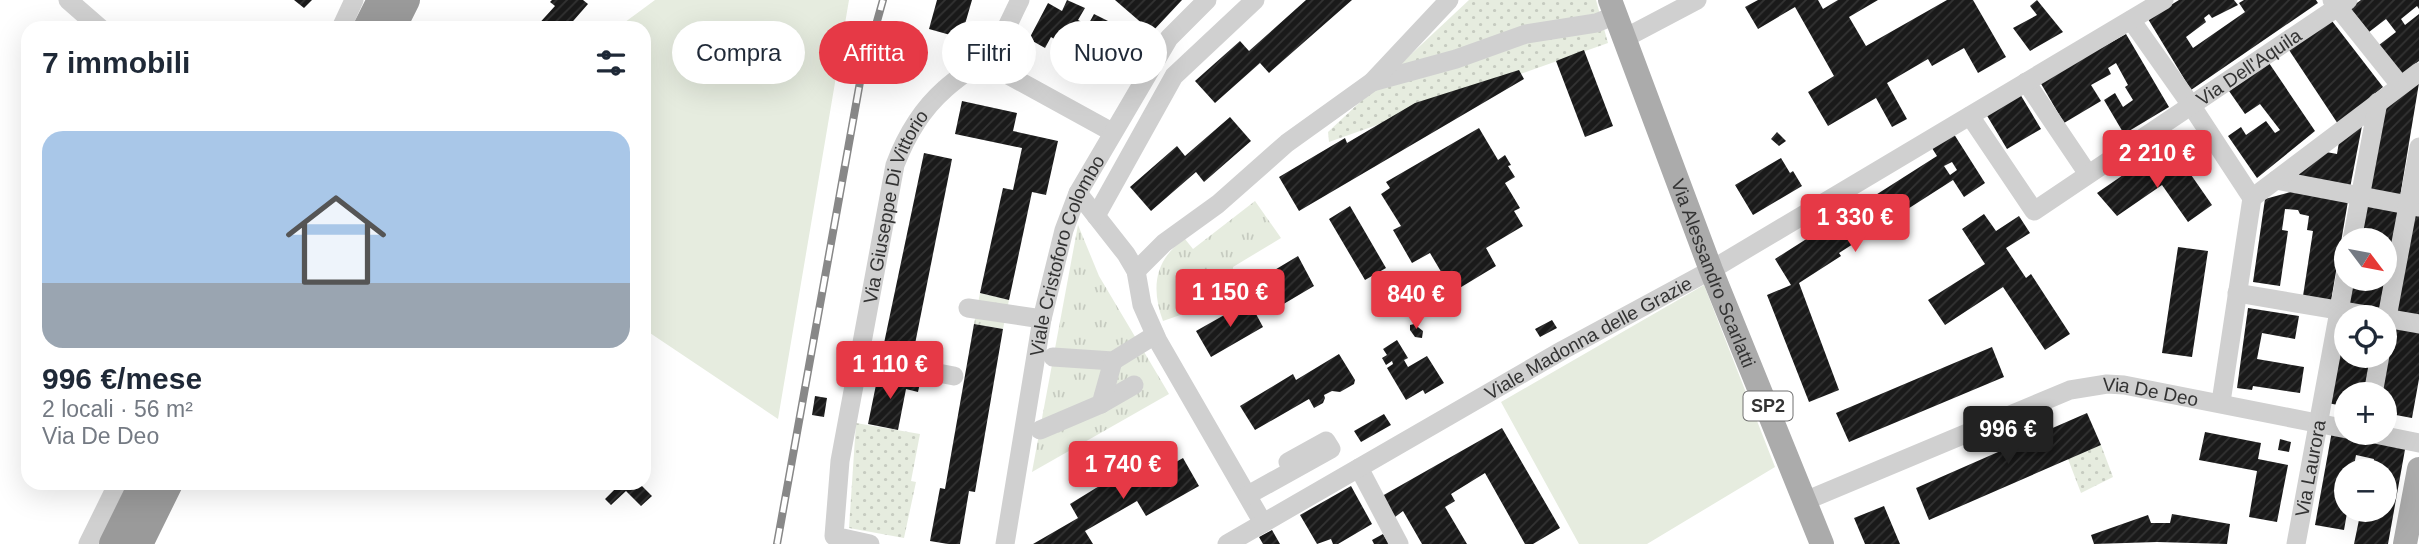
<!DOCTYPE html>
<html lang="it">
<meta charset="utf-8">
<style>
body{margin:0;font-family:Helvetica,sans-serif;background:#f2f2f3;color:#1f2937;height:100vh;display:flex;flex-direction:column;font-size:26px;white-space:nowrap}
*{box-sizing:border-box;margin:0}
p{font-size:23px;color:#747a83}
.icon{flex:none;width:38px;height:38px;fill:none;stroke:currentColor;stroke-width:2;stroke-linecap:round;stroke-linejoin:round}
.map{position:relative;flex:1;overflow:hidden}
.sheet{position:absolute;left:21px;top:21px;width:630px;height:469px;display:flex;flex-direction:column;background:#fff;border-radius:21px;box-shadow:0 7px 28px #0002}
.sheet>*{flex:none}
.banner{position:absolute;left:672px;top:21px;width:665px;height:63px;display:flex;gap:14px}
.needle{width:46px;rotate:122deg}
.tools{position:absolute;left:2334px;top:228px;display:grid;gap:14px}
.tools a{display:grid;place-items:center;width:63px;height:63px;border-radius:50%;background:#fff;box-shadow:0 7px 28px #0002;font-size:35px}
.price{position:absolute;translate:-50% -60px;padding:0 16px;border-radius:7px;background:#e63946;color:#fff;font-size:23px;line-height:46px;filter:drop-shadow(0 2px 4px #0008)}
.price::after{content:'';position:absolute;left:50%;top:42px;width:21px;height:16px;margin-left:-10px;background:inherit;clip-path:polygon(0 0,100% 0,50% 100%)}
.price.on{background:#222;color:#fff}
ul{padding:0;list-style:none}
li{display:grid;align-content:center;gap:14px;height:371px;padding:0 21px}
li span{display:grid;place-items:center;height:217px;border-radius:21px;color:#555}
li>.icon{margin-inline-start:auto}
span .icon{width:126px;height:126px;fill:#fffc;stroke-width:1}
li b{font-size:30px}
h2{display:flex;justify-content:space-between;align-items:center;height:84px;padding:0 21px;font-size:30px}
.pill{padding:0 24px;border-radius:32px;background:#fff;box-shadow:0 7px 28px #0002;font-size:24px;line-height:63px}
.pill.on{background:#e63946;color:#fff}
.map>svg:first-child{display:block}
</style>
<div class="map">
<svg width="2419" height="544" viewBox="0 0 2419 544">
<defs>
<pattern id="park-tufts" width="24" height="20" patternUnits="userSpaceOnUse" patternTransform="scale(1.75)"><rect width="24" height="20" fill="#e6ecdf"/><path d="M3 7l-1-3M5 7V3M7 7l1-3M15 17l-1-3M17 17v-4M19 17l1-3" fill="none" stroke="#c6cbc0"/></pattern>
<pattern id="garden-dots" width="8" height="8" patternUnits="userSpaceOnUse" patternTransform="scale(1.75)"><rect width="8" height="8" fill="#e6ecdf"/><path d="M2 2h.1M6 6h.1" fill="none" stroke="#c6cbc0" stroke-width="1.8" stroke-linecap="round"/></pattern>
<pattern id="building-hatch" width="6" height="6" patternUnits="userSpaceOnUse" patternTransform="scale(1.75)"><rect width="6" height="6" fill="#1a1a1a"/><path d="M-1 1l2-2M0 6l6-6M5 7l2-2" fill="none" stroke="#333"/></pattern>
</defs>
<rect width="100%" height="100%" fill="#fff"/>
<path fill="#e6ecdf" d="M655,0H849L778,419L644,329V28H617Z
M1704,285L1775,467L1647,544H1579L1501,402Z"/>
<path fill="url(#park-tufts)" d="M1255,201L1281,238L1233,267V280L1186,313L1163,321C1151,289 1154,259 1185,239L1193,249Z
M1078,225L1099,276L1169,394L1032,472Z
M980,293L1009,300L1003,329L974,324Z
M872,348L913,354L935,361L929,385L866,373Z"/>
<path fill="url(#garden-dots)" d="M1469,0H1596L1608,43L1329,142L1328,132Z
M856,423L920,434L911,481L916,482L904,538L849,528Z
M2101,445L2113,477L2081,493L2068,459Z"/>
<path fill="url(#building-hatch)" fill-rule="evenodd" d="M294,0H312L304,8Z
M552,0H583L588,4L567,28H535L555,6L550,2Z
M937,0H972L961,38L929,29Z
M1067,0L1085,8L1078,20L1088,25L1094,14L1110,22L1104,34L1119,42L1099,78L1083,69L1089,57L1079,51L1075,58L1060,49L1062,44L1051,37L1045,48L1029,39L1048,3L1062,11Z
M1115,0H1182L1152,32Z
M1306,0H1352L1269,73L1260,63L1215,103L1195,81L1240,41L1249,51Z
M1758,0H1818L1823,9L1838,0H1878L1849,17L1866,46L1947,0H1973L2006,57L1978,73L1964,48L1932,66L1928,59L1887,83L1907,119L1892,127L1876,98L1828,126L1808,92L1834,76L1795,7L1758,29L1745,7Z
M2037,0L2063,32L2030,51L2013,28L2037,15L2030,6Z
M2179,0H2234L2238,5L2212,18L2209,14L2204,18L2206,22L2186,37L2193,48L2245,12L2239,3L2244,0H2316L2318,3L2191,90L2148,19Z
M2361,0H2419V9L2417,6L2401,19L2405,25L2419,14V61L2402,74L2379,45L2396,32L2386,19L2369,32L2350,8Z
M2332,21L2383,87L2338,124L2289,50Z
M2126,34L2169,107L2124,134L2104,100L2115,93L2123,107L2133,100L2125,87L2128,85L2116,63L2108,68L2111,74L2091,85L2101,101L2064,123L2040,82Z
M1584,50L1613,126L1585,137L1556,61Z
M2269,63L2315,131L2257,178L2228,136L2241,127L2246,135L2266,121L2275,133L2280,130L2260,104L2245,114L2229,91Z
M1519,70L1524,79L1299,211L1279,177L1345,138L1347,143L1415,103Z
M2419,83L2400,197L2367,190L2383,108Z
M2020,94L2041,129L2007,149L1986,114Z
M962,101L1017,113L1013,131L1058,141L1046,195L1032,192L1009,300L980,293L1003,188L1013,190L1022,148L955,134Z
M1230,117L1251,141L1204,182L1196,172L1151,211L1130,187L1177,146L1185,156Z
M2362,126L2350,188L2298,179L2299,173L2326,152L2337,154L2339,142Z
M1479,128L1498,160L1505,155L1511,165L1508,166L1515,177L1505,183L1520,208L1514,211L1523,226L1486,248L1496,266L1453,292L1430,253L1412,263L1393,230L1401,226L1381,194L1390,188L1386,182Z
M1952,131L1985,183L1964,197L1953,180L1839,253L1841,256L1799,283L1839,390L1809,402L1767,295L1791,285L1775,259L1937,156L1930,145ZM1952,162L1957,170L1950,175L1944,166Z
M1777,132L1786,141L1779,146L1771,139Z
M924,153L952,159L913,354L883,348Z
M1781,158L1790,173L1793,171L1802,186L1753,215L1735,185Z
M2180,159L2212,205L2188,222L2162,185L2117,216L2097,193L2142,162L2153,178Z
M2294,191L2348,201L2331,301L2303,296L2313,231L2307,230L2309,216L2300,214L2298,210L2285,209L2282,230L2288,231L2280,286L2253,282L2265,199Z
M2364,204L2398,211L2387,271L2385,240H2358Z
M1350,206L1386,268L1365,280L1329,219Z
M2411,213L2419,215V316L2393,311Z
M1984,214L1996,231L2019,216L2030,233L2006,248L2026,278L2031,274L2070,334L2045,350L2003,287L1945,325L1928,300L1985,264L1962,229Z
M2178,247L2208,251L2192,357L2162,353Z
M1298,256L1314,286L1265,315L1248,286Z
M2351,278H2385L2380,309L2346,303Z
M1249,301L1263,327L1211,357L1196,331Z
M2248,308L2299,316L2295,339L2262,333L2257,359L2304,367L2300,393L2253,386L2252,390L2237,388Z
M2347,318V355H2371L2364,394H2347V407L2328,403Z
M1552,320L1557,328L1540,337L1535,329Z
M974,324L1003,329L975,492L969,491L960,544H948L930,541L940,488L945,489Z
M1414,324L1423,331L1422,338L1415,337L1410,330V325Z
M2390,326L2419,332V379L2412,418L2385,413V394H2377Z
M1397,340L1408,358L1404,360L1408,367L1427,356L1444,383L1425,394L1423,390L1406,400L1387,368L1393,364L1392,361L1386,365L1382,358L1387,355L1383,349Z
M1992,347L2004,377L1849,442L1836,413Z
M1339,354L1355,380L1354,384L1340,392L1332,391L1324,395L1325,398L1323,403L1314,408L1309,399L1255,430L1240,406L1293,374L1296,380Z
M878,375L920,383L918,392L906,389L898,430L868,424Z
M815,396L827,398L824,417L812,415Z
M2087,413L2101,445L1929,520L1916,488Z
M1384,414L1391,425L1361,442L1354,431Z
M1502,428L1560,528L1533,544H1525L1485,473L1451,494L1455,501L1445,507L1467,544H1422L1403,511L1395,517L1382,496Z
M2332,431L2406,444L2388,544H2354L2360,515L2347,513L2344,530L2315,525ZM2356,455L2374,459L2372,471H2385V509H2347V471H2353Z
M2205,432L2261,443L2258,459L2288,465L2277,522L2249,517L2257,471L2199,460Z
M2280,439L2291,442L2289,452L2278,450Z
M1183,458L1199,486L1146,516L1137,501L1085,531L1093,544H1033L1078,518L1070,504L1096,488L1122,474L1130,488Z
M617,483H639L652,496L641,506L626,491L611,505L605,499L619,485Z
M1351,486L1372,524L1338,544H1333L1331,539L1317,544L1300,515Z
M1884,506L1900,544H1865L1854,518Z
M2172,514L2230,524L2227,544L2157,542L2094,544L2091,535L2148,515L2151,523H2170Z
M1272,530L1280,544H1263L1259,537Z
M1383,534L1389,544H1374L1372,540Z"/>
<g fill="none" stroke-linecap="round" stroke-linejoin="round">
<g stroke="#d0d0d0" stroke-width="19">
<path d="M68,0L100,28"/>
<path d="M2332,0L2400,85"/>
<path d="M2131,20L2191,105L2252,198L2221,402"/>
<path d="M341,28L354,0"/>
<path d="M1625,38L1697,0"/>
<path d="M981,60L1112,132"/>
<path d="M1372,82L1456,59L1526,34L1596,23L1616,15"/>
<path d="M2026,82L2088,174"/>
<path id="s1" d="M1970,116L2034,211L2348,0"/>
<path d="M2276,180L2418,207"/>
<path d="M1078,193L1126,254L1136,271L1142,305L1158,341L1263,523"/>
<path d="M2252,198L2419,72"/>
<path d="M1096,216L1174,76L1255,0"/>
<path d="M2352,240L2378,102"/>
<path d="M1136,271L1164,243L1218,204L1287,143L1372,82L1449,0"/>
<path d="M2237,293L2379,317"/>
<path d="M968,308L1042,319"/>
<path d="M2385,318L2419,324"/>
<path d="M2385,328L2419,147"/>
<path d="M1053,357L1113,361L1155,335"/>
<path d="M859,358L954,376"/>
<path d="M2373,394L2380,355"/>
<path d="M1101,404L1134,385"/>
<path d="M1040,430L1101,404L1113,361"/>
<path d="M2365,432L2419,443"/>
<path d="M1359,468L1399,544"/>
<path d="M1248,495L1331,449L1326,441L1288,462L1293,470"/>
<path id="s2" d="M1805,501L2070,390L2107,384L2124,385L2347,429"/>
<path d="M88,544L118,483"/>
<path id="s3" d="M870,544L834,536L840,461L895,165C906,136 921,110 945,89C959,76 977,66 990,51C1004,38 1011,17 1020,0"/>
<path id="s4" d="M1005,544L1042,319L1064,230L1078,193L1169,38L1207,0"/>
<path id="s5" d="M1227,544L1563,350L1711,270L2164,0"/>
<path id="s6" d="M2296,544L2347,268"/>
</g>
<g stroke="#ababab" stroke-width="24">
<path id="s7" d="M1610,0L1711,270L1822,544"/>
<path d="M2405,544L2419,469"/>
</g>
<path stroke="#9a9a9a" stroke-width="28" d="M367,28L381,0
M392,28L406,0
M113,544L143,483
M139,544L169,483"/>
<g stroke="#888" stroke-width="8">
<path id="rail" d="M777,544L860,82L883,0"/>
</g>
<use href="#rail" stroke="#fff" stroke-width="5" stroke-dasharray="16" stroke-linecap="butt"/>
</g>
<g text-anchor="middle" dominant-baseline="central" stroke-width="7" stroke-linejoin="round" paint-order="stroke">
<rect fill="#fff" stroke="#707070" stroke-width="2" x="1743.5" y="391.5" width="49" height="29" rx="5"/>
<g font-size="18" font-weight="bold" fill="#333">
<text x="1768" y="406">SP2</text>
</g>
<g font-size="19" fill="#333" stroke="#fff">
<text stroke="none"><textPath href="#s1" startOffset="373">Via Dell'Aquila</textPath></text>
<text stroke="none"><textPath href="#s3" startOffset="373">Via Giuseppe Di Vittorio</textPath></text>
<text stroke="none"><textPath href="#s4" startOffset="296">Viale Cristoforo Colombo</textPath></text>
<text stroke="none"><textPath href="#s7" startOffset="292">Via Alessandro Scarlatti</textPath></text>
<text stroke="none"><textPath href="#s5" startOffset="416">Viale Madonna delle Grazie</textPath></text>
<text stroke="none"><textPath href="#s2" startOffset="369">Via De Deo</textPath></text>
<text stroke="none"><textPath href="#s6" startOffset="77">Via Laurora</textPath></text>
</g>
</g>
</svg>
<div class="tools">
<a><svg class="needle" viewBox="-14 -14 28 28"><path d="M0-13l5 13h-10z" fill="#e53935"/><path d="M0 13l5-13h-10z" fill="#747a83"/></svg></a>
<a><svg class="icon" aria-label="locate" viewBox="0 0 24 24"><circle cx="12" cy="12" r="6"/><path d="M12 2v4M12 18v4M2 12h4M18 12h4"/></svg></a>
<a>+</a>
<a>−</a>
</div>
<b class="price" style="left:2157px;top:190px">2 210 €</b>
<b class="price" style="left:1855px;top:254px">1 330 €</b>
<b class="price" style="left:1230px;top:329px">1 150 €</b>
<b class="price" style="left:1416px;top:331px">840 €</b>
<b class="price" style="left:890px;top:401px">1 110 €</b>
<b class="price on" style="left:2008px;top:466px">996 €</b>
<b class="price" style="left:1123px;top:501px">1 740 €</b>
<div class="banner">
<a class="pill">Compra</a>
<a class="pill on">Affitta</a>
<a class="pill">Filtri</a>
<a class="pill">Nuovo</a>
</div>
<section class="sheet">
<h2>7 immobili<svg class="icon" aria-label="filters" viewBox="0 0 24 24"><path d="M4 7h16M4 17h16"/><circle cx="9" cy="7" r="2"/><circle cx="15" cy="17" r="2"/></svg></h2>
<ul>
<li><span style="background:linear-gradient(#a9c7e8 70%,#9aa5b1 0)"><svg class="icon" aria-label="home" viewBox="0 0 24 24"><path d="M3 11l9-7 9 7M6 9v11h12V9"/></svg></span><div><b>996 €/mese</b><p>2 locali · 56 m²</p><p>Via De Deo</p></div></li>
</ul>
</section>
</div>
